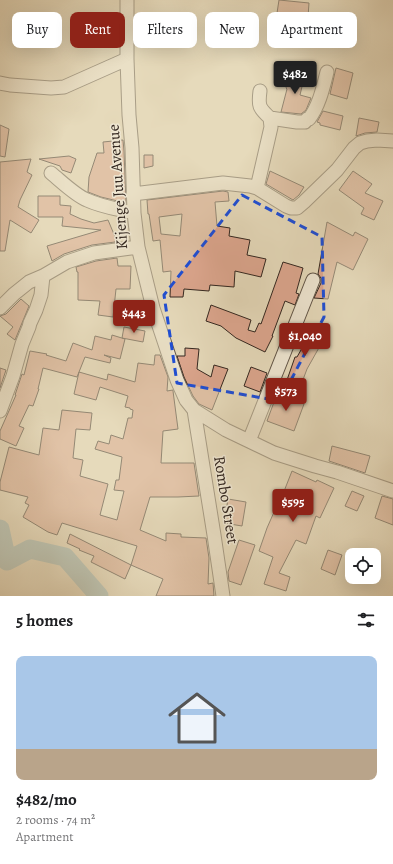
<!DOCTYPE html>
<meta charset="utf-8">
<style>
body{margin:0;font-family:Alegreya,serif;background:#f2f2f2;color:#202124;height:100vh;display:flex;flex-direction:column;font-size:15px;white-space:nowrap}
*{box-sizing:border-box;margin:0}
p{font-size:13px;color:#757577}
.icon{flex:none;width:22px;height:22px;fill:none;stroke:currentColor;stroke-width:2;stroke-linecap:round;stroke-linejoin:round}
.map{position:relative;height:596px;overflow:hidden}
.side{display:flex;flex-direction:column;background:#fff;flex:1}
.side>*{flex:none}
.banner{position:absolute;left:12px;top:12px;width:369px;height:36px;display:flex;gap:8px}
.controls{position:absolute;left:345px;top:548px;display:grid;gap:8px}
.controls a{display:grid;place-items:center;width:36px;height:36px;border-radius:8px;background:#fff;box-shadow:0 4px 16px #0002;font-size:20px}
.price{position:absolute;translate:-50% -34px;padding:0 9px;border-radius:4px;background:#8f2418;color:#fff;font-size:13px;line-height:26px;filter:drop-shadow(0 1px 2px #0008)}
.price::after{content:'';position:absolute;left:50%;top:24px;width:12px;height:9px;margin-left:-6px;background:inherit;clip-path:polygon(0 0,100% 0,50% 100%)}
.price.selected{background:#222;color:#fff}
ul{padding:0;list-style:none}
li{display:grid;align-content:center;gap:8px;height:212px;padding:0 16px}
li+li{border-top:1px solid #e0e0e0}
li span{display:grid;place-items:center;height:124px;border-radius:8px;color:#555}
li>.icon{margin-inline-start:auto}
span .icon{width:72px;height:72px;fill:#fffc;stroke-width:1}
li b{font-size:17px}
h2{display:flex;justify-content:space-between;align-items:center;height:48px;padding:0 16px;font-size:17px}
.tag{padding:0 14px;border-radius:8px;background:#fff;box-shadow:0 4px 16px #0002;font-size:14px;line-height:36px}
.tag.selected{background:#8f2418;color:#fff}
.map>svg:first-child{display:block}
</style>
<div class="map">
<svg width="393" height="596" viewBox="0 0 393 596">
<rect width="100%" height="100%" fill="#e6dabb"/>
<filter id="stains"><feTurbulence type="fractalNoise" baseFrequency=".005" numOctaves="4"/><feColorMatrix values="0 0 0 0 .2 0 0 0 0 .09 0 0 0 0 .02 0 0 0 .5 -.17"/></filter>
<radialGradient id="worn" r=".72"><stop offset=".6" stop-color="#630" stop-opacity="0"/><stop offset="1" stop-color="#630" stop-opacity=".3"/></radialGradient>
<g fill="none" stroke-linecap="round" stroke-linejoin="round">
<path stroke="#99b8b9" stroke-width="19" d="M0,529L7,561L30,549L65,557L99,596"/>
</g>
<path fill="#dca68e" stroke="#332720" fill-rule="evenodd" d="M279,0L309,3L308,17L277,13Z
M340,20L352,23L348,46L335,43Z
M336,68L353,73L347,99L330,94Z
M291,71L305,74L300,95L311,98L306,110L301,114L281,112L287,89L286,88Z
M323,111L343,116L340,130L320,125V123L317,122Z
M359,118L379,122L377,132L365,133L356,136Z
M0,125L9,129L5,157L0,156Z
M123,140L124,151L126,203L101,197L88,192L89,177L97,153H104L103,142Z
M144,155H153V166L144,168Z
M69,156L76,159L71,173L62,170L60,166L39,159Z
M31,159L27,172L32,175L20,200L18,207L39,220L31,233L10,220L5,251H0V162Z
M270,171L304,187L299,195L293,200L266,184Z
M353,171L372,184L365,193L383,201L374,220L361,214L364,208L339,190Z
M223,191L228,192L229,201L215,202L217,226L230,228L229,236L250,240L247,255L266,259L261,277L235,271L234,287L210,285L209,291L184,289L183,297H170L171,271L163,272L160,240L153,241L149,214H148L147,200ZM182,214L180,236L161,234L159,217Z
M38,196H60V205L71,206L70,214L81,219L94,223L108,220L116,239L115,242L92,245L64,254L52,261L47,246L101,230L62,226L63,217H38Z
M327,222L353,236L355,232L368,239L353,270L337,262L328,299L314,298L321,283V278L318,274Z
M117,258L118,266H131L130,289H116L113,317L98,315L100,301L78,300V272H77L76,267L96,261Z
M283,262L303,268L296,293L299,294L295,305L285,301L272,336H273L265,352L236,338L221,326L206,321L211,305L251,320L248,330L255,332L259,323L261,324Z
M21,299L29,306L15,340L7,334L13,327L0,316L6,314Z
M124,327L145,331L143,342L122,338Z
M311,330L325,337L307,369L301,385L287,380L295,357H297L305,343L304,342Z
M112,335L125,339L120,359L104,355L111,358L110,363L85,357L77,377L43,368L38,389H39L33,406L29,405L19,426L24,428L16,446L0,439V431L16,395H15L22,374L24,375L30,351L47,354L46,355L66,361L73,343L92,350L95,336L111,340Z
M185,348L199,349L197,369L211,377L214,365L228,369L212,410L199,404L193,396L184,377L177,356H185Z
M155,355H160L168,377L167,391L173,390V391L178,429L163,431L161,463H194L199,496L178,497H150L140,530L166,541V533L181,534V537L206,538L209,558L208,584L213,583L214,596H156L163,579L131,565L137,546L62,523L57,535L48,532L23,517L29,505L25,503L28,497L0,490V482L9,447L39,455L43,428L59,430L62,410L92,413L90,430L76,429L73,458L83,460L80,476L108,484L100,515L117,520L124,491L114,490L116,480H119L122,457L95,449L98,441L109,444L111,435L123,439L128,418H132L133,410L130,409V408L125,407L128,396L100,387L96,400L74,394L79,372L107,380L108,374L135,382L138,363L154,365Z
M251,367L267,373L260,392L244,386Z
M0,368L6,370L0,388Z
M277,394L304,404L294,431L267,421Z
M332,446L370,456L365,473L329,461Z
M292,471L316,482L317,480L334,488L320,518L316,516L306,544L296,540L279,573L290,577L286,591L264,584L273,557L259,551L267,528L278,503L279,504Z
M352,491L364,496L357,511L345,506Z
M382,496L393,499V525L375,518Z
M228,499L246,502L242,526L224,523Z
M70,534L131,565L125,579L91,562L94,556L79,550L80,549L67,543Z
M239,540L255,545L241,585L229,581L228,572Z
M328,550L342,555L335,575L321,569Z"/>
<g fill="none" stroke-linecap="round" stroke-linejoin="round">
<g stroke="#605447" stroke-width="15">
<path id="minor" d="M127,0V59L129,115L132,148L134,213L138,247L153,308L177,380L186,400L194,410L226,430L274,453L315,466L337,472L393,491
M0,83L10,85L51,88L64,87L127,59
M270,118L297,122H305L307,119H309C319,106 323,88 327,72
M51,173C62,182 75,195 87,200C102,207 118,209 134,213
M257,188L271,127L270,118C259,108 258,106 260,91
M133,194L223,183L250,186L257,188L286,206L291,208H297L304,202L337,170L354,148L360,143L367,141L377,140L393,141
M0,308L14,294L29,282L43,276L67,262L94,253L138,247
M194,410L214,535L223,596
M0,411L13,376L22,344L29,327L30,323L36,310L41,295L43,276
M249,441L313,280"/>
</g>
<use href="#minor" stroke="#efe7d3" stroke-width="13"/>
</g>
<path d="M0 0H393V596H0ZM242,195L322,237L324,317L280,401L177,383L164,295Z" fill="#e6dabb" fill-opacity=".55" fill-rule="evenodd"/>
<path fill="none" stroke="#1d4ed8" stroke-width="3" stroke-dasharray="8 5" stroke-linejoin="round" d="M242,195L322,237L324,317L280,401L177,383L164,295Z"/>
<g text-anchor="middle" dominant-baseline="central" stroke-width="3" stroke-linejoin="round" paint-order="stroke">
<g font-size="16" fill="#332720" stroke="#efe7d3">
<text transform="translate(118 187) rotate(-94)">Kijenge Juu Avenue</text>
<text transform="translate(226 500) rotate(81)">Rombo Street</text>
</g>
</g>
<rect width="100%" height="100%" filter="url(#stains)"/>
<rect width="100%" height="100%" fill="url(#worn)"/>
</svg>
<div class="controls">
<a><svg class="icon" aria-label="locate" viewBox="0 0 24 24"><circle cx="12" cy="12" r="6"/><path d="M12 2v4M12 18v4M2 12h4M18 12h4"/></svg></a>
</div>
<b class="price selected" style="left:295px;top:95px">$482</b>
<b class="price" style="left:134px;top:334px">$443</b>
<b class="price" style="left:305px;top:357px">$1,040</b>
<b class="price" style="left:286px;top:412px">$573</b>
<b class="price" style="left:293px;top:523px">$595</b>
<div class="banner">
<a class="tag">Buy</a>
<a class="tag selected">Rent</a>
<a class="tag">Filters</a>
<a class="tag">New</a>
<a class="tag">Apartment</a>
</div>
</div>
<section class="side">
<h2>5 homes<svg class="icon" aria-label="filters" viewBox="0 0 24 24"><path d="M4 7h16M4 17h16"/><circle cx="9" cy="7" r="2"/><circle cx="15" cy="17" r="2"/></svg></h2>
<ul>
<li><span style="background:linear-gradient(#a9c7e8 75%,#b9a48a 0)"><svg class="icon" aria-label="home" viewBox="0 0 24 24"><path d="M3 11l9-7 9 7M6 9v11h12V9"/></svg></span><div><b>$482/mo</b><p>2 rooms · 74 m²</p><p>Apartment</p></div></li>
</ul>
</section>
